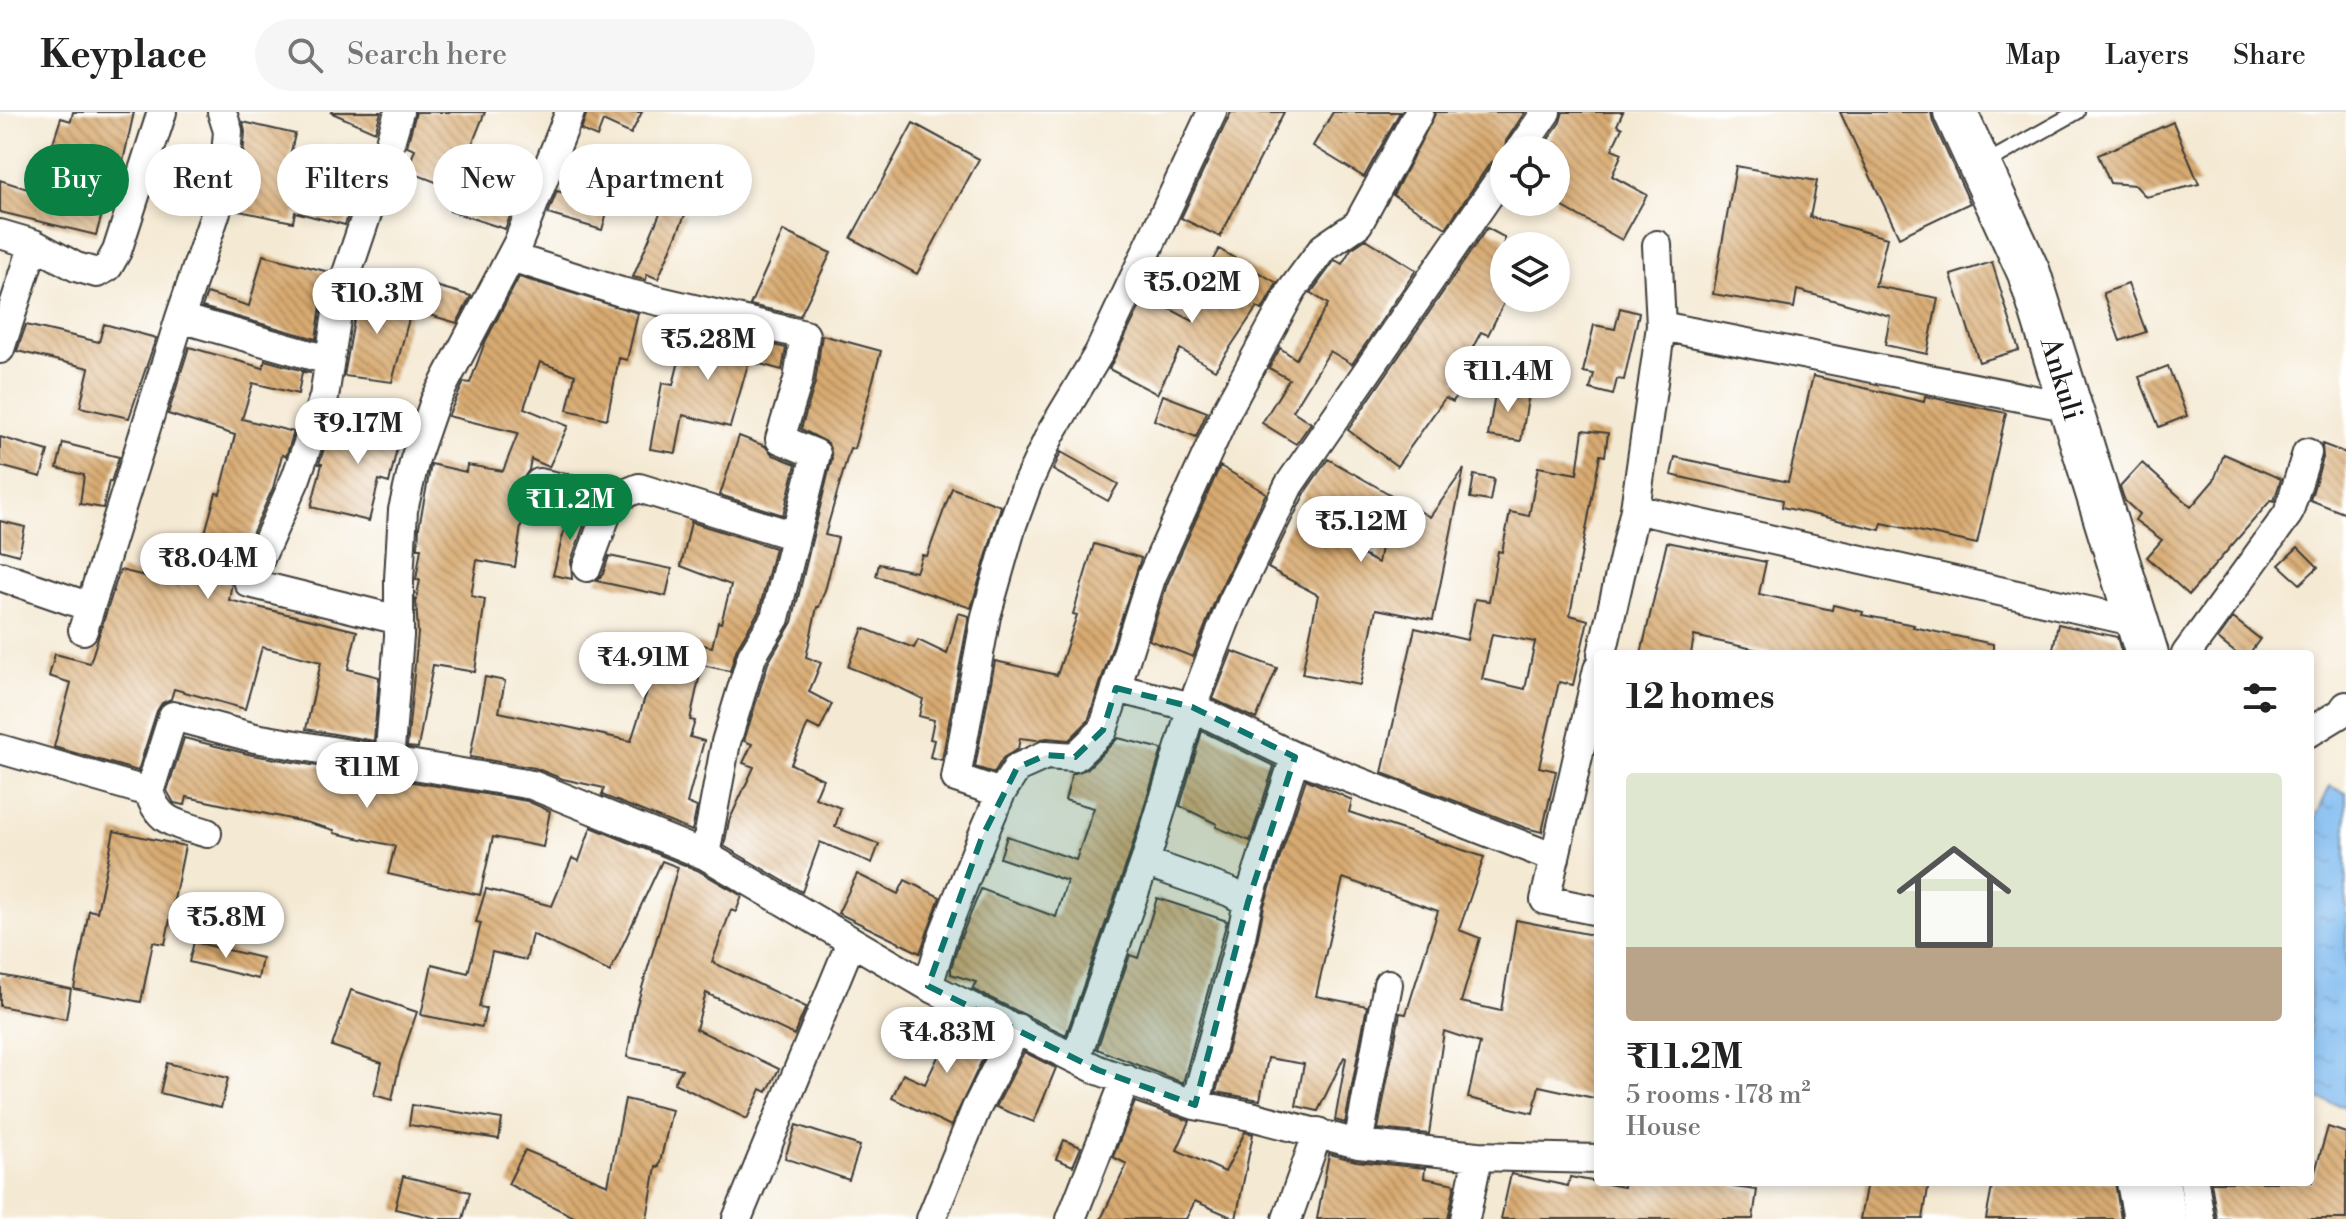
<!DOCTYPE html>
<meta charset="utf-8">
<style>
body{margin:0;font-family:"Libre Bodoni",serif;background:#f6f6f6;color:#222;height:100vh;display:flex;flex-direction:column;font-size:30px;white-space:nowrap}
*{box-sizing:border-box;margin:0}
p{font-size:26px;color:#767676}
.icon{flex:none;width:44px;height:44px;fill:none;stroke:currentColor;stroke-width:2;stroke-linecap:round;stroke-linejoin:round}
.map{position:relative;flex:1;overflow:hidden}
.drawer{position:absolute;left:1594px;top:538px;width:720px;height:536px;display:flex;flex-direction:column;background:#fff;border-radius:8px;box-shadow:0 4px 12px #0003}
.drawer>*{flex:none}
.guide{position:absolute;left:24px;top:32px;width:760px;height:72px;display:flex;gap:16px}
.buttons{position:absolute;left:1490px;top:24px;display:grid;gap:16px}
.buttons a{display:grid;place-items:center;width:80px;height:80px;border-radius:50%;background:#fff;box-shadow:0 4px 12px #0003;font-size:40px}
.price{position:absolute;translate:-50% -68px;padding:0 18px;border-radius:28px;background:#fff;color:#222;font-size:26px;line-height:52px;filter:drop-shadow(0 2px 4px #0008)}
.price::after{content:'';position:absolute;left:50%;top:48px;width:24px;height:18px;margin-left:-12px;background:inherit;clip-path:polygon(0 0,100% 0,50% 100%)}
.price.selected{background:#0b8043;color:#fff}
ul{padding:0;list-style:none}
li{display:grid;align-content:center;gap:16px;height:424px;padding:0 32px}
li span{display:grid;place-items:center;height:248px;border-radius:8px;color:#555}
li>.icon{margin-inline-start:auto}
span .icon{width:144px;height:144px;fill:#fffc;stroke-width:1}
li b{font-size:34px}
h2{display:flex;justify-content:space-between;align-items:center;height:96px;padding:0 32px;font-size:34px}
.tag{padding:0 28px;border-radius:36px;background:#fff;box-shadow:0 4px 12px #0003;font-size:28px;line-height:72px}
.tag.selected{background:#0b8043;color:#fff}
header{display:flex;align-items:center;gap:48px;box-sizing:border-box;height:112px;padding:0 40px;background:#fff;border-bottom:2px solid #e0e0e0}
header strong{font-size:38px}
nav{display:flex;gap:44px;margin-inline-start:auto;font-size:28px}
.search{width:560px;height:72px;background:#f6f6f6;display:flex;align-items:center;gap:20px;box-sizing:border-box;padding:0 28px;border-radius:44px;color:#767676;font-size:30px}
.map>svg:first-child{display:block}
</style>
<header>
<strong>Keyplace</strong>
<div class="search"><svg class="icon" aria-label="search" viewBox="0 0 24 24"><circle cx="10" cy="10" r="6"/><path d="M15 15l6 6"/></svg>Search here</div>
<nav><a>Map</a><a>Layers</a><a>Share</a></nav>
</header>
<div class="map">
<svg width="2346" height="1107" viewBox="0 0 2346 1107">
<defs>
<pattern id="water-ripples" width="26" height="14" patternUnits="userSpaceOnUse" patternTransform="scale(2)"><rect width="26" height="14" fill="#7cb9ef"/><path d="M2 4q2-2 4 0t4 0M15 11q2-2 4 0t4 0" fill="none" stroke="#6b9ecc"/></pattern>
<pattern id="building-back-hatch" width="6" height="6" patternUnits="userSpaceOnUse" patternTransform="scale(2)"><rect width="6" height="6" fill="#d8aa71"/><path d="M-1 5l2 2M0 0l6 6M5-1l2 2" fill="none" stroke="#ae8a5c"/></pattern>
</defs>
<rect width="100%" height="100%" fill="#fff"/>
<filter id="ink" filterUnits="userSpaceOnUse"><feTurbulence type="fractalNoise" baseFrequency=".0125" numOctaves="2"/><feDisplacementMap in="SourceGraphic" scale="16" xChannelSelector="R" yChannelSelector="G"/><feConvolveMatrix kernelMatrix="1 2 1 2 8 2 1 2 1" color-interpolation-filters="sRGB"/></filter>
<filter id="wash" filterUnits="userSpaceOnUse"><feTurbulence type="fractalNoise" baseFrequency=".006" numOctaves="4" result="noise"/><feDisplacementMap in="SourceGraphic" scale="32" xChannelSelector="R" yChannelSelector="G"/><feGaussianBlur stdDeviation="1.8" result="paint"/><feColorMatrix in="noise" values="0 0 0 0 0 0 0 0 0 0 0 0 0 0 0 0 0 1.4 0 .05"/><feComposite in="paint" operator="in"/></filter>
<g filter="url(#wash)">
<rect width="100%" height="100%" fill="#f4e9d3"/>
<path fill="url(#water-ripples)" stroke="#4c6a86" stroke-width="2" d="M2330,674L2346,681V995L2310,985V717Z"/>
<g id="blocks">
<path fill="url(#building-back-hatch)" fill-rule="evenodd" d="M73,0H134L120,63L114,61L96,123L0,100V68L34,79L36,77L46,39L50,40L61,6L71,9Z
M330,0H381L375,20Z
M416,0H485L471,35L530,54L505,117L450,99L457,78L407,59L415,37L407,34Z
M587,0H642L631,22L603,9L597,25L581,18Z
M1231,0H1284L1220,125L1181,106Z
M1333,0H1400L1364,65L1313,34Z
M1436,0H1525L1506,29L1504,44L1490,51L1446,116L1393,83Z
M1563,0H1623L1617,13L1622,16L1612,37L1622,41L1612,64L1647,83L1622,128L1556,91V38H1541L1560,10Z
M1840,0H1931L1933,10L1970,91L1899,125Z
M243,10L295,22L285,66L326,73L336,32L369,40L345,113L295,100L293,110L234,98L240,80L245,20Z
M2173,10L2199,72L2146,85L2135,73L2110,71L2098,43Z
M913,11L979,47L917,162L851,126Z
M1736,54L1817,69L1810,105L1887,126L1875,174L1938,186L1927,242L1885,233L1890,204L1797,178L1794,196L1713,182Z
M191,65L207,70L202,87L186,82Z
M557,79L609,93L602,118L548,102Z
M663,94L685,103L658,167L647,162L646,168L633,165Z
M1487,116L1504,125V191L1488,223L1481,220L1455,269L1463,271L1453,290L1445,286L1397,354L1348,318Z
M783,119L831,141L800,204L750,193Z
M1366,127L1416,158L1352,252L1330,239L1293,299L1311,311L1296,332L1262,311L1289,267L1269,256L1280,236L1296,247L1328,192L1311,181L1335,148L1342,152L1351,137Z
M1219,137L1277,171L1262,198L1257,195L1215,258L1180,237L1157,282L1109,257L1145,184L1193,209L1218,171L1204,163Z
M263,143L329,160L323,179L316,227L202,195L207,181L249,194Z
M1992,150L2019,238L1979,250L1951,163Z
M519,165L638,201L627,248L619,246L607,307L567,298L575,263L540,250L524,296L568,314L549,355L531,347L529,358L523,367L526,381L515,455L477,448L471,484L485,487L475,560L433,553L418,636L407,635L418,521L416,488L420,468H416L421,436H418L419,415L431,352L466,360L467,353L503,359L518,321L448,304L464,270L470,271L485,230Z
M421,170L471,184L457,211L413,198Z
M2128,172L2146,220L2120,229L2103,181Z
M360,176L413,192L392,270L344,264Z
M1620,196L1639,201L1624,268L1617,267L1613,283L1590,277L1594,262L1583,260L1594,213L1615,217Z
M104,212L156,226L129,306L80,295L89,256L17,239L26,213L99,230Z
M688,213L786,236L782,258L749,249L730,315L683,303L676,341L650,337L662,271L673,273Z
M822,223L881,239L854,337L850,336L825,423L838,426L826,475L819,495H817L806,545L821,551L809,580L832,592L820,618L808,612L791,652L823,667L815,686L841,696L835,715L879,732L872,751L820,730L802,780L724,734L729,709L754,655L743,651L752,632L744,629L768,551L792,510L832,346L828,331L801,317L815,271Z
M189,235L263,256L265,248L311,261L302,260L298,282L253,271L242,307L294,320L286,344L282,343L273,376L233,464L229,488L357,519L348,557L379,565L374,629L306,617L321,550L262,535L245,597L174,577L171,587L162,591L157,599L138,659L54,635L71,571L49,564L55,542L90,551L120,458L179,472L191,432L201,435L216,381L220,382L235,323L168,302Z
M2168,254L2187,304L2159,315L2139,265Z
M1813,264L1924,290L1925,284L2006,301L1977,432L1882,411L1880,418L1782,395L1783,388L1671,363L1675,345L1788,370Z
M1496,276L1529,281L1521,329L1488,324Z
M1163,283L1207,300L1196,325L1154,308Z
M363,296L404,306L389,371L379,368L369,409L311,395L322,352H319L327,328L355,332Z
M1583,318L1608,321L1605,344L1600,343L1570,503L1588,508L1573,573L1559,570L1539,655L1556,659L1542,720L1526,716L1382,661L1415,516L1467,528L1475,487L1489,489L1498,439L1502,440L1510,400L1529,404L1538,355L1577,362ZM1492,522L1535,530L1525,577L1482,567Z
M739,324L765,334L773,343L796,352L783,403L720,383Z
M0,325L48,339L41,365L0,354Z
M63,331L119,345L111,370L109,369L103,396L80,392L84,363L57,356Z
M2322,332L2346,341V402L2310,388L2323,346Z
M1061,340L1118,372L1108,389L1053,358Z
M2224,342L2281,367L2274,389L2271,388L2189,483L2147,445L2162,428L2135,408L2139,402L2125,389L2120,375L2142,351L2191,395L2214,368Z
M1328,347L1430,405L1464,357L1433,508L1376,497L1360,573L1302,562L1318,483L1268,456L1307,377ZM1357,398L1385,414L1378,451L1340,431Z
M1220,354L1266,381L1217,484L1193,545L1149,528L1167,472Z
M1474,363L1494,367L1490,389L1470,386Z
M952,376L1001,394L971,496L876,464L879,452L916,460L922,443L927,444Z
M570,395L589,399L571,449L572,467L553,463Z
M0,409L25,415L19,443L0,438Z
M691,410L775,436L759,499L737,536L730,559L702,553L690,608L695,609L690,625L704,629L687,691L697,695L692,719L602,683L604,676L563,667L535,656L470,645L485,565L505,569L499,600L631,629L648,576L625,571L630,549L658,556L665,524L712,535L718,510L721,511L731,473L681,454Z
M1667,430L1766,450L1759,482L1832,498L1833,493L1863,500L1862,503L1914,513L1913,515L1993,532V542H1776L1694,524L1691,542H1641Z
M1094,432L1141,446L1088,609L1069,628L1047,626L1037,628L1020,626L1018,637L1003,646L994,661L975,655L995,549L1057,563L1077,503L1073,502Z
M2298,435L2318,455L2300,472L2279,453Z
M609,444L672,457L666,484L596,469L603,462Z
M958,501L969,504L942,648L930,645L934,628L930,627L934,608L919,604L923,587L890,571L848,555L863,516L914,536L918,528L947,542Z
M2233,506L2260,527L2249,542H2237L2218,527Z
M2058,512L2117,525L2122,542H2052Z
M1232,539L1277,556L1256,607L1213,587Z
M1202,619L1274,654L1250,729L1216,715L1217,712L1180,694Z
M184,626L252,643L527,689L550,699L543,735L493,725L480,783L388,762L395,734L334,721V718L309,711L187,685L185,693L174,691L167,679Z
M1118,626L1162,637L1129,745L1066,923L972,877L976,870L951,862V856L960,827L981,777L1056,805L1067,769L1000,746L1007,724L1076,748L1094,696L1065,688L1072,662L1087,657Z
M1306,667L1352,688L1349,700L1484,745L1459,818L1480,826L1461,890L1501,899L1516,808L1598,824V969L1594,986L1539,974L1533,1001L1468,986L1480,931L1444,919L1429,1022L1378,1017L1400,901L1406,902L1438,799L1343,766L1316,884L1367,894L1345,1011L1335,1008L1346,946L1344,945L1318,999L1296,994L1304,952L1268,946L1260,988L1216,980L1257,829L1264,794Z
M591,715L697,758L742,784L736,800L731,798L712,850L806,895L794,923L706,881L696,917L779,957L767,980L761,977L747,1007L674,971L682,957L627,945L636,896L678,755L662,749L610,860L532,822L526,848L492,840L479,895L486,896L482,915L421,903L432,852L468,861L481,811L476,810L486,777L552,794L572,746L579,749Z
M114,719L185,734L165,832L153,830L141,890L74,877L89,798L97,800Z
M857,762L898,782L905,768L940,785L920,841L838,801Z
M1157,786L1227,809L1183,971L1097,937L1130,843L1138,846Z
M194,830L262,846L258,867L189,850Z
M0,863L71,877L66,907L0,894Z
M351,878L417,900L400,950L392,988L374,983L382,951L332,934Z
M956,907L993,925L951,1014L892,986L903,962L925,972Z
M1024,940L1056,956L1034,1010L996,995Z
M167,951L228,966L221,996L160,981Z
M625,987L672,998L659,1055L656,1054L647,1107H578L508,1072L525,1038L608,1073Z
M1135,990L1190,1009L1177,1038L1225,1060L1245,1020L1253,1022L1236,1107L1195,1089L1186,1107H1101L1127,1052L1113,1045Z
M412,993L502,1007L499,1027L409,1013Z
M796,1013L860,1034L849,1068L785,1046Z
M2328,1015L2346,1021V1107H2217L2211,1070H2312Z
M1064,1028L1081,1035L1073,1054L1056,1047Z
M1329,1042L1356,1049L1425,1056L1424,1066L1455,1072L1448,1107H1317Z
M1511,1062L1568,1074L1570,1065L1624,1075L1625,1070H1734L1733,1075L1757,1078L1753,1107H1501Z
M403,1064L470,1080L463,1107H438L395,1097Z
M1867,1070H1929L1923,1107H1860Z
M1993,1070H2115L2121,1107H1986Z"/>
</g>
</g>
<g filter="url(#ink)">
<use href="#blocks" fill-opacity="0" stroke="#3c3b37" stroke-width="2"/>
<g fill="none" stroke-linecap="round" stroke-linejoin="round">
<g stroke="#3c3b37" stroke-width="18">
<path id="service" d="M1984,52L2077,0"/>
</g>
<g stroke="#3c3b37" stroke-width="32">
<path id="minor" d="M399,0L383,54L340,182L324,285L296,366L249,471L399,508
M1520,38L1546,0
M0,122L34,132L76,155L97,161L108,155L117,139L162,0
M511,145L621,180L805,223L798,268L780,327L816,342L775,506L752,544L726,630L705,743
M180,206L328,248
M1661,214L2070,295
M0,237L34,132
M539,371L612,387L639,376L795,424
M1635,397L2137,510
M587,455L612,387
M0,464L90,495
M83,518L180,206L223,79L228,19L222,0
M1602,542L1635,397L1661,214L1657,133
M2186,542L2288,402L2307,341
M1598,557L1545,788L1598,799
M1116,576L1192,595L1295,645L1555,746
M2310,620L2341,601L2346,594
M0,637L149,680C159,712 178,712 207,721
M389,650L399,524V467L403,398L415,347L435,289L518,131L570,0
M149,680L173,604L255,626L532,673L705,743L928,874L1098,958L1195,993L1251,1004L1358,1032L1478,1044L1598,1047
M1001,681L956,666L986,504L1012,413L1027,372L1051,321L1099,241L1212,0
M1145,750L1230,780L1248,790
M928,874L944,821L982,725L1001,681L1017,656L1046,643L1075,645L1103,618L1151,466L1227,298L1292,178L1323,136L1358,112L1419,0
M1076,945L1145,750L1192,595L1232,491L1289,373L1504,61
M1195,993L1241,825L1248,790L1295,645
M1358,1032L1388,872
M2194,1070L2200,1107
M737,1107L851,830
M931,1107L976,997L1017,916
M1071,1107L1126,967
M1287,1107L1318,1020
M1465,1107L1478,1044"/>
</g>
<g stroke="#3c3b37" stroke-width="40">
<path id="tertiary" d="M2135,1070L2142,1107"/>
</g>
<g stroke="#3c3b37" stroke-width="46">
<path id="secondary" d="M1955,0L2029,161L2147,542
M2158,1070L2165,1107"/>
</g>
<use href="#service" stroke="#fff" stroke-width="14"/>
<use href="#minor" stroke="#fff" stroke-width="28"/>
<use href="#tertiary" stroke="#fff" stroke-width="36"/>
<use href="#secondary" stroke="#fff" stroke-width="42"/>
</g>
</g>
<path fill="#0f766e" fill-opacity="0.2" stroke="#0f766e" stroke-width="6" stroke-dasharray="16 10" stroke-linejoin="round" d="M1116,576L1192,595L1295,645L1248,790L1195,993L1098,958L928,874L982,725L1017,656L1046,643L1075,645L1103,618Z"/>
<g text-anchor="middle" dominant-baseline="central" stroke-width="6" stroke-linejoin="round" paint-order="stroke">
<g font-size="28" fill="#1c1c1c" stroke="#fff">
<text transform="translate(2061 267) rotate(73)">Ankuli</text>
</g>
</g>
</svg>
<div class="buttons">
<a><svg class="icon" aria-label="locate" viewBox="0 0 24 24"><circle cx="12" cy="12" r="6"/><path d="M12 2v4M12 18v4M2 12h4M18 12h4"/></svg></a>
<a><svg class="icon" aria-label="layers" viewBox="0 0 24 24"><path d="M12 4l9 5-9 5-9-5zM3 14l9 5 9-5"/></svg></a>
</div>
<b class="price" style="left:1192px;top:213px">₹5.02M</b>
<b class="price" style="left:377px;top:224px">₹10.3M</b>
<b class="price" style="left:708px;top:270px">₹5.28M</b>
<b class="price" style="left:1508px;top:302px">₹11.4M</b>
<b class="price" style="left:358px;top:354px">₹9.17M</b>
<b class="price selected" style="left:570px;top:430px">₹11.2M</b>
<b class="price" style="left:1361px;top:452px">₹5.12M</b>
<b class="price" style="left:208px;top:489px">₹8.04M</b>
<b class="price" style="left:643px;top:588px">₹4.91M</b>
<b class="price" style="left:367px;top:698px">₹11M</b>
<b class="price" style="left:226px;top:848px">₹5.8M</b>
<b class="price" style="left:947px;top:963px">₹4.83M</b>
<div class="guide">
<a class="tag selected">Buy</a>
<a class="tag">Rent</a>
<a class="tag">Filters</a>
<a class="tag">New</a>
<a class="tag">Apartment</a>
</div>
<section class="drawer">
<h2>12 homes<svg class="icon" aria-label="filters" viewBox="0 0 24 24"><path d="M4 7h16M4 17h16"/><circle cx="9" cy="7" r="2"/><circle cx="15" cy="17" r="2"/></svg></h2>
<ul>
<li><span style="background:linear-gradient(#dfe7d0 70%,#b9a48a 0)"><svg class="icon" aria-label="home" viewBox="0 0 24 24"><path d="M3 11l9-7 9 7M6 9v11h12V9"/></svg></span><div><b>₹11.2M</b><p>5 rooms · 178 m²</p><p>House</p></div></li>
</ul>
</section>
</div>
